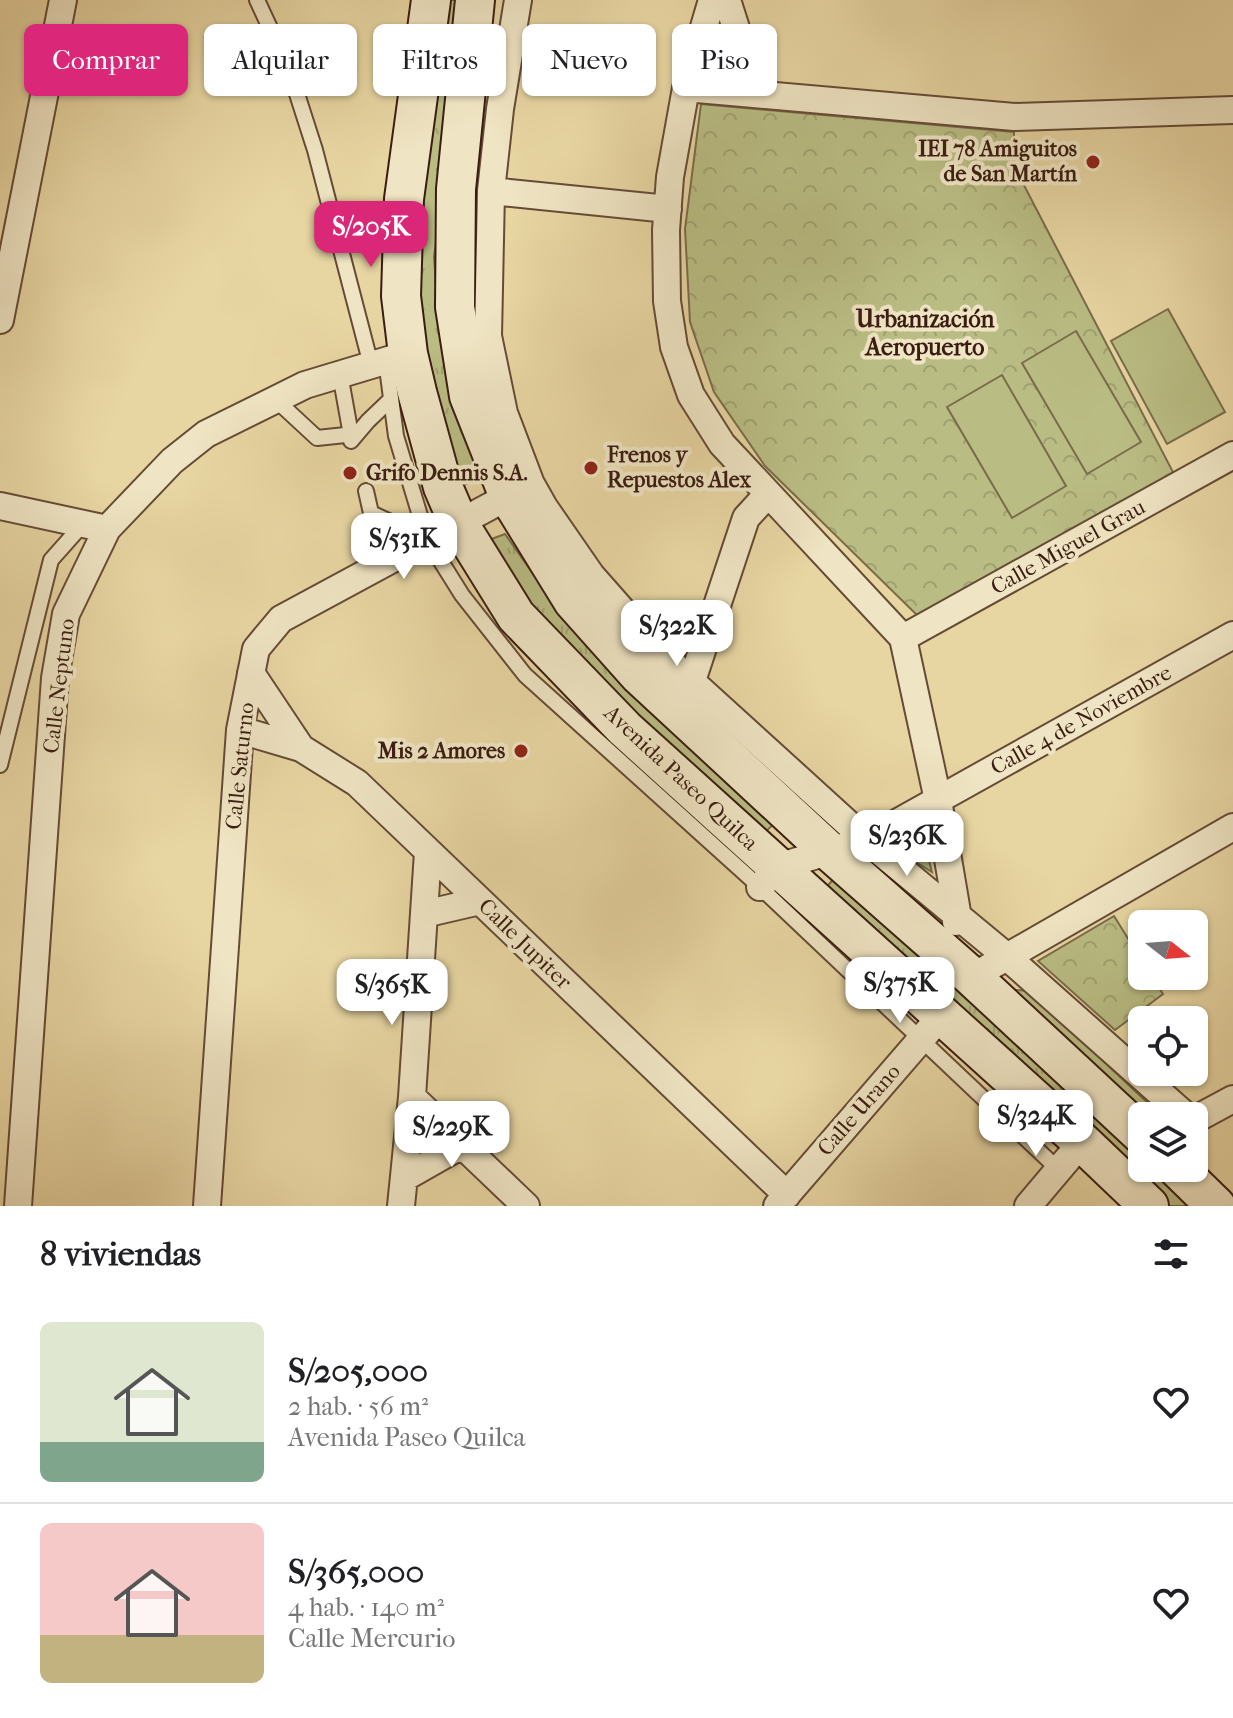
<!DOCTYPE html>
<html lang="es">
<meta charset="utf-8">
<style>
body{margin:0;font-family:"IM FELL French Canon",serif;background:#f6f6f6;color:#202124;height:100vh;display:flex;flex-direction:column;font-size:30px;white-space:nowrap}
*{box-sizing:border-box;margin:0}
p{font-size:26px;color:#757577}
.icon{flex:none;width:44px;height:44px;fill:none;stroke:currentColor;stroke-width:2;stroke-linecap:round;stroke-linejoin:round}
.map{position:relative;height:1206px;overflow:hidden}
.sheet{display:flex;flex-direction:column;background:#fff;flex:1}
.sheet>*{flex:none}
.banner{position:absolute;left:24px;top:24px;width:800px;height:72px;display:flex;gap:16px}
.needle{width:52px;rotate:107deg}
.fabs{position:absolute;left:1128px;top:910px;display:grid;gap:16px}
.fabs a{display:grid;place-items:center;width:80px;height:80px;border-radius:12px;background:#fff;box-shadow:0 2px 6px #0004;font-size:40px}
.price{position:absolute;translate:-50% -68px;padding:0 18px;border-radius:16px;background:#fff;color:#222;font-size:26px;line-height:52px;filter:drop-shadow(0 2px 4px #0008)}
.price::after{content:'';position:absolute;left:50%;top:48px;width:24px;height:18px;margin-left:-12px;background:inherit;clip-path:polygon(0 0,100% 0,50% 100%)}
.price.on{background:#db2777;color:#fff}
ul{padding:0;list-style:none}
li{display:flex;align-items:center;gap:24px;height:200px;padding:0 40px}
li+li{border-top:2px solid #e0e0e0}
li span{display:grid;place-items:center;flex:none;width:224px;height:160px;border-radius:12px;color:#555}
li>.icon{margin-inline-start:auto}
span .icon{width:96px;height:96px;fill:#fffc;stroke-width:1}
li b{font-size:34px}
h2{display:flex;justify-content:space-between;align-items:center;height:96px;padding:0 40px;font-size:34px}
.chip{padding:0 28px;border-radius:12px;background:#fff;box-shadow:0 2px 6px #0004;font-size:28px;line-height:72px}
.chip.on{background:#db2777;color:#fff}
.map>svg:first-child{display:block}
</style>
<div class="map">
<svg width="1233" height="1206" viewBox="0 0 1233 1206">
<defs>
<pattern id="grass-tufts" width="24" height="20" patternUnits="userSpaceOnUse" patternTransform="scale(2)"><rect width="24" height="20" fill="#b9bc83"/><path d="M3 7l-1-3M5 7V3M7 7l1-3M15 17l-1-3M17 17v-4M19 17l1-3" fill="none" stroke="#a0a170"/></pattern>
<pattern id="park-crowns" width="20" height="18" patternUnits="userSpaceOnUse" patternTransform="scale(2)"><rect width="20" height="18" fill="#b9bc83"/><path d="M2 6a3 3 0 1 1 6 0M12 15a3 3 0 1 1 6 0" fill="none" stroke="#a0a170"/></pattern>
</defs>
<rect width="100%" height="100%" fill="#e7d5a2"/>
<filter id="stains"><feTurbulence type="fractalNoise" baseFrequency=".0025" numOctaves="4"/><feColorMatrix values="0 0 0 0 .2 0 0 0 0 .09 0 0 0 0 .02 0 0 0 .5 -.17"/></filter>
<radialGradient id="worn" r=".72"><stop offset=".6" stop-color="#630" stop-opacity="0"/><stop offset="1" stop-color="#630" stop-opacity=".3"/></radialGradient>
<path fill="url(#grass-tufts)" stroke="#7a6c4a" stroke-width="2" d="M443,0H470L434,257L436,286L478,478L460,487L419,316L414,249Z
M505,534L541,585L653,706L778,820L762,835L536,621L486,541Z
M921,830L932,872L895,849Z
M837,875L1142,1158V1168H1153L1194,1206H1163L823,891Z
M1016,990L1029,991L1151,1106L1123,1102L1011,1003Z"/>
<path fill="url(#park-crowns)" stroke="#7a6c4a" stroke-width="2" d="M701,104L1014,132V166L1174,474L922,620L765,466L714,392L690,322L685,229Z
M1114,916L1142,961V976H1151L1163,994L1115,1030L1038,961Z"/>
<path fill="#b9bc83" stroke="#7a6c4a" stroke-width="2" d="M1168,309L1225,412L1167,444L1111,341Z
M1076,331L1141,442L1087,474L1022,363Z
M1002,375L1066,486L1012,518L947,407Z"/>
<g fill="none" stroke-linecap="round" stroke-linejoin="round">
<g stroke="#654b36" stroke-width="18">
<path id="service" d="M257,0L289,69L315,150L371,365
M386,360L396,436L427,539L462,595L525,675L760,887L1059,1170
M340,374L351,435
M276,400L317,438L355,434
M351,441L368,421L391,399
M366,491L371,513L427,539
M0,765L51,560L83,524"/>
</g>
<g stroke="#654b36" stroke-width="30">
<path id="minor" d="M518,0L500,109L491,191L488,336L504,413L531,484L544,507L591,575L658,651L866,840L1006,956L1186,1116
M712,0L686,88L670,177L666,230L667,301L674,347L691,395L722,444L903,638L938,800L958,918L956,922
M727,0L757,94
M686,88L1014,117L1233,110
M491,191L668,209
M0,320L63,0
M0,506L107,529
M903,638L1233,455
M251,673L301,748
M687,696L746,518L768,494
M240,730L301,748L357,783L787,1195
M760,887L778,867L866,840L1233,635
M424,914L480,901
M972,977L1233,827
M412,1097L526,1206
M1194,1120L1233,1099
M404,1178L462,1145
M18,1206L55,678L66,614L107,529L172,461L206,434L305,385L408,354
M207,1206L240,730L256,649L281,619L522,489
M401,1206L412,1097L428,852
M777,1206L942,1015
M1028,1206L1082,1142"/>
</g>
<g stroke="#3a1d12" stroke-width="42">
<path id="secondary" d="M431,0L404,199L401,296L408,354L417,392L443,487L459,524L516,616L625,729L1082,1142L1149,1206
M475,0L456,189L455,307L469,396L509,497L573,601L639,675L829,851L972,977L1142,1135
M1177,1168L1216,1206"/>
</g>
<use href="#service" stroke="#efe4c3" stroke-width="14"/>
<use href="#minor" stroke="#efe4c3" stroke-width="26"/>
<use href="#secondary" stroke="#efe4c3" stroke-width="38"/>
</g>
<g fill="#8f2418" stroke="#efe4c3" stroke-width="3">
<circle cx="1093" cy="162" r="8"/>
<circle cx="591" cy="468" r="8"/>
<circle cx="350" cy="473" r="8"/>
<circle cx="521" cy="751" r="8"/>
</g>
<g text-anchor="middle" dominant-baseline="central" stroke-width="8" stroke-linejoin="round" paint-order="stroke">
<g font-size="22" font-weight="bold" fill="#3a1d12" stroke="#efe4c3" text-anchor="end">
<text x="1077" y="149">IEI 78 Amiguitos<tspan x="1077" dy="25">de San Martín</tspan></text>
<text x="607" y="455" text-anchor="start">Frenos y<tspan x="607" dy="25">Repuestos Alex</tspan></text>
<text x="366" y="473" text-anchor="start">Grifo Dennis S.A.</text>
<text x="505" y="751">Mis 2 Amores</text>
</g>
<g font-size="22" fill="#3a1d12" stroke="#efe4c3">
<text transform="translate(1068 547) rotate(-29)">Calle Miguel Grau</text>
<text transform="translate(59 686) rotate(-83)">Calle Neptuno</text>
<text transform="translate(1081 720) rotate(-29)">Calle 4 de Noviembre</text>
<text transform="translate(240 766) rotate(-84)">Calle Saturno</text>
<text transform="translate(681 778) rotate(43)">Avenida Paseo Quilca</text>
<text transform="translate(525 944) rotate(44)">Calle Jupiter</text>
<text transform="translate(859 1110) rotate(-49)">Calle Urano</text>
</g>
<g font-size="24" font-weight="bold" fill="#3a1d12" stroke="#efe4c3">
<text x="925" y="319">Urbanización<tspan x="925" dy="28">Aeropuerto</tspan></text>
</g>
</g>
<rect width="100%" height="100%" filter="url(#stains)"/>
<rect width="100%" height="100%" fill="url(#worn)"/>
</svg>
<div class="fabs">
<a><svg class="needle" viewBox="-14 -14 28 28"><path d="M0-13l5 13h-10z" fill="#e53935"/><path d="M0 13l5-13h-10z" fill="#757577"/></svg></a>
<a><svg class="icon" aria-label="locate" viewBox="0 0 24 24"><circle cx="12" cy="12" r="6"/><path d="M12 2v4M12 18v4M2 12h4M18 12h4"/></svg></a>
<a><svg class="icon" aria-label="layers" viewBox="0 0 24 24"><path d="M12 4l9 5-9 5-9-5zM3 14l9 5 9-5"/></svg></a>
</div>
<b class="price on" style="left:371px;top:269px">S/205K</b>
<b class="price" style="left:404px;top:581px">S/531K</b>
<b class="price" style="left:677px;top:668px">S/322K</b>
<b class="price" style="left:907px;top:878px">S/236K</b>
<b class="price" style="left:900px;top:1025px">S/375K</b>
<b class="price" style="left:392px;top:1027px">S/365K</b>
<b class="price" style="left:1036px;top:1158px">S/324K</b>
<b class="price" style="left:452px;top:1169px">S/229K</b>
<div class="banner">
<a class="chip on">Comprar</a>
<a class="chip">Alquilar</a>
<a class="chip">Filtros</a>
<a class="chip">Nuevo</a>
<a class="chip">Piso</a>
</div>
</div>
<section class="sheet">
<h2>8 viviendas<svg class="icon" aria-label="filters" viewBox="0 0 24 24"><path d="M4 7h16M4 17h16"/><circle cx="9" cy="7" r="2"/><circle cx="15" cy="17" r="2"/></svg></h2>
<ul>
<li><span style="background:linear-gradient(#dfe7d0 75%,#7fa58c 0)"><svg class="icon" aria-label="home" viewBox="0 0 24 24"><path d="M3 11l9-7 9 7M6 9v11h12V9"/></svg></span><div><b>S/205,000</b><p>2 hab. · 56 m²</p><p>Avenida Paseo Quilca</p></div><svg class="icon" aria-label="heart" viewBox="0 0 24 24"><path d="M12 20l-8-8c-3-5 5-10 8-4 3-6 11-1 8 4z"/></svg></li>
<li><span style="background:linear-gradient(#f6c9c9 70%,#c2b280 0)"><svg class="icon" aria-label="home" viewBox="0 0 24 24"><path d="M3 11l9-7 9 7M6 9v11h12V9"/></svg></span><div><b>S/365,000</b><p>4 hab. · 140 m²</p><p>Calle Mercurio</p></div><svg class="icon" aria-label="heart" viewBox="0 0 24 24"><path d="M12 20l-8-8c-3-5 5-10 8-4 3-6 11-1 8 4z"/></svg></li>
</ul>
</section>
